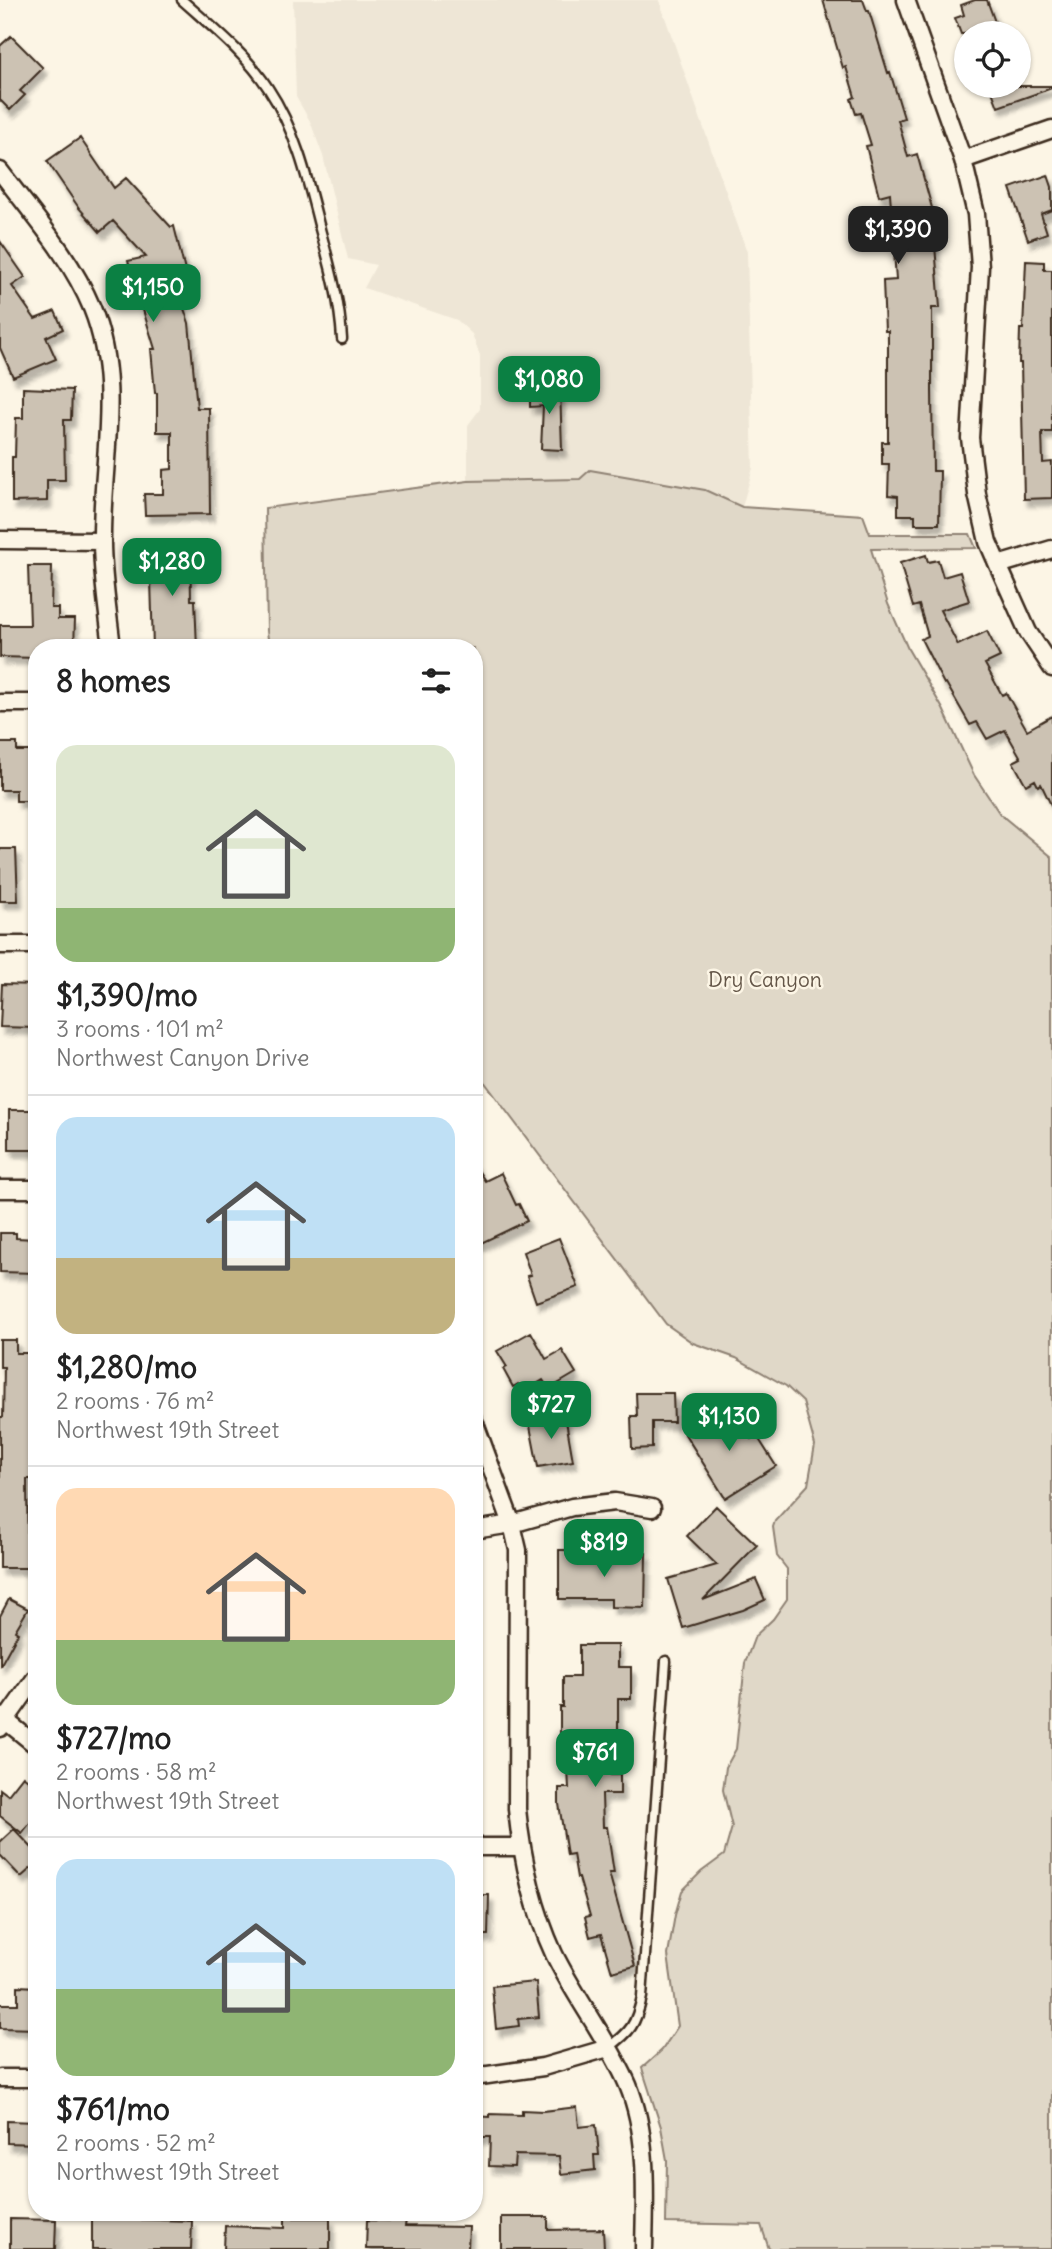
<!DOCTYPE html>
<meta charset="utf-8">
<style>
body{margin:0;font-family:Delius,sans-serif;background:#f6f6f6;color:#222;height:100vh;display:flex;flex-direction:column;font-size:26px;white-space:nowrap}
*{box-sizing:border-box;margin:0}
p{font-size:23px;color:#767676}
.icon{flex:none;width:38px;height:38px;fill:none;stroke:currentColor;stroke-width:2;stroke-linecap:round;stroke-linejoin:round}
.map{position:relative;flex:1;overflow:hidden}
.drawer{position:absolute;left:28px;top:639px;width:455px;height:1582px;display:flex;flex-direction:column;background:#fff;border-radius:28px;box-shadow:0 2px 5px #0004}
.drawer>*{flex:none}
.buttons{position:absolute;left:954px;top:21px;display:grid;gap:14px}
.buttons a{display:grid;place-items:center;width:77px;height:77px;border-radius:50%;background:#fff;box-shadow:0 2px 5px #0004;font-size:35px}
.price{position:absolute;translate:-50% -60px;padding:0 16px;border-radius:14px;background:#0b8043;color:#fff;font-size:23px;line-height:46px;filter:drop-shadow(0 2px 4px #0008)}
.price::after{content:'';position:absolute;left:50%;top:42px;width:21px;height:16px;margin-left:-10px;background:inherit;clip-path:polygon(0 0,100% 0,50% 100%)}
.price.active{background:#222;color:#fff}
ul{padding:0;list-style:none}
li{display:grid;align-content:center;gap:14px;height:371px;padding:0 28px}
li+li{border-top:2px solid #e0e0e0}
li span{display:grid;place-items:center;height:217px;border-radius:21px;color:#555}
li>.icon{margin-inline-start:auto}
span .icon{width:126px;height:126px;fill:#fffc;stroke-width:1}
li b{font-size:30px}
h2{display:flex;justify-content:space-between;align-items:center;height:84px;padding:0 28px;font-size:30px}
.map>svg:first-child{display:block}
</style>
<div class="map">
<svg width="1052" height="2249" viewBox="0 0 1052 2249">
<defs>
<filter id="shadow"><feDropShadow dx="4" dy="7" stdDeviation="2" flood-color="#0004"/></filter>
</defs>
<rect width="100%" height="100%" fill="#fcf5e5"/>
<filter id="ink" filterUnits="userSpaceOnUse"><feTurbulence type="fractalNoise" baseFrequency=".0143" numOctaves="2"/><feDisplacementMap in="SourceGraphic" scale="14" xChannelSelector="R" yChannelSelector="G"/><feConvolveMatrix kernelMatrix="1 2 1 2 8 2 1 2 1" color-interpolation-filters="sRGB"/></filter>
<g filter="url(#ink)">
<path fill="#eee6d6" d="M293,0H659L747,252L753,468L742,507L705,490L580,479L468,481V425L480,409V356L472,334L457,320L364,288L376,265L348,259L323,156L310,121L296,97Z"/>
<path fill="#e0d8c8" stroke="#8e8173" stroke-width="2" d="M590,470L705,490L742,507L863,515L870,534H970L976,548L871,549L888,604L908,649L943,709L974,775L1000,814L1052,857V2249H769L761,2225L666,2223L667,2160L661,2127L642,2068L662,2050L678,2026L668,1955L675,1915L682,1891L701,1872L724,1855L732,1827L723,1790L726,1767L736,1749L745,1663L755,1636L773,1619L787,1599V1569L777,1556L773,1527L775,1521L808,1485L815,1445L803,1402L786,1386L736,1358L693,1343L666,1324L474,1068V648L269,647L267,631L265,508L468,481L580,479Z"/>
<path fill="#ccc2b3" stroke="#3b2a1e" stroke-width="2" filter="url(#shadow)" d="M823,0H863L867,11H869L888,73L890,72L904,118L898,120L908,157L917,154L932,208L940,308H932V391L933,471H940L939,524H915V515H898V496L888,495L889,464H882V442H888V331H885L883,281L896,280L890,193L879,196L866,146L871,145L861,113L856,114L851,99L855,97L846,67L843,68Z
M975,0H987L999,33L961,34L955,18L964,15L961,5Z
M11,36L43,68L20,91L25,95L10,110L0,100V46Z
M990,86H1052V88L998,107Z
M80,138L114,188L126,178L171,227L174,226L185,271L172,274L189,323L197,408H209L210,514L145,515L144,494H163V470L172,469V432H157V393H155L151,349H155L128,261L146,257L113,221L100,232L79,208L47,161Z
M1048,175L1052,187V210L1041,214L1047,233L1028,240L1010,188Z
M0,241L25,277L12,286L35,319L55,311L63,329L46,337L56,359L13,377L0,348Z
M1026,261L1044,262V270H1052V432H1042L1043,463L1052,462V498L1024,499L1021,363H1019L1020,329H1023Z
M23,388L72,390L71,420H64L65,480H47V501L12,502V457H15L16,418H23Z
M530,388H560L562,450L541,449L543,406L530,407Z
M150,545H190L191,600H195L197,648H153Z
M926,555L928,562L938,560L943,577L960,572L969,601L940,610L958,645L987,631L1000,657L985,664L1002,695L1006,693L1027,730L1052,716V807L1041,784L1038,786L1035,780L1026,785L1013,762L1021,758L1005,730L987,739L977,722L970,725L946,683L944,684L921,639L928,636L919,605L913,607L900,563Z
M28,566H52L51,608H58V619H75L74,648H37V658L0,657V625H30Z
M0,743H17V751H37V801H16V790H0Z
M0,849H16L18,901H0Z
M2,984L37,985V1028L0,1027Z
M9,1110H37V1150H9Z
M474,1164L485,1181L501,1173L516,1205L519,1204L527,1221L479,1244L474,1234Z
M0,1233H16V1238L37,1239L36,1273L0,1272Z
M559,1238L578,1287L536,1302L527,1276L531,1275L523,1252Z
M531,1332L546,1359L562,1350L576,1373L549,1389L543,1380L523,1392L518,1384L513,1387L503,1369L507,1367L497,1351Z
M0,1340H16V1353H31V1383H34L30,1460H35V1479H27L28,1568H0V1417H3L4,1367H0Z
M636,1393H673L674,1422H652V1448L632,1449L631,1416H637Z
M721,1409L733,1428L742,1423L752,1439L757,1436L776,1466L725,1498L683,1431Z
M565,1415L573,1461L538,1467L529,1421Z
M716,1506L757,1545L703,1600L756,1579L765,1600L743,1610L683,1628L668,1579L717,1565L687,1536Z
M559,1550H578V1557L612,1558V1556L627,1557L628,1553H646L645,1608L611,1607V1599H559Z
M9,1599L28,1609L15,1631L18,1633L0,1666V1616Z
M579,1645H618V1667H631V1699H618V1737H613L611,1775H620V1794H602L603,1827H607L614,1873H609L635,1966L612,1972L601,1934L590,1937L585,1917L590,1916L579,1878H577L573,1854L567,1855L559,1804V1788H569L568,1770L578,1769L579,1734L560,1733V1707H563V1677H579Z
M23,1776L37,1787V1814L22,1833L0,1816V1789L8,1795Z
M14,1829L37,1853V1863L21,1877L0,1855V1842Z
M474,1895H489L488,1935H474Z
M536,1982L539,2017L518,2019L519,2026L496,2029L492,1986Z
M18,1986L37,1987V2029L0,2028V2004H18Z
M577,2107L579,2127L596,2125L599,2155H594L595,2170L561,2174L559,2156L515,2155L514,2167L489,2166L490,2137H474V2116L490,2117V2114L522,2115V2110L543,2111Z
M7,2121L37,2122V2144L7,2143Z
M501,2217H548V2230L603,2229L604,2249H501Z
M92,2218L192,2221L191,2249H92Z
M285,2218H330V2249H224L225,2226L285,2228Z
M10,2219L56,2220L55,2249H10Z
M367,2220L406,2221L405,2226L469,2227L468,2249H366Z"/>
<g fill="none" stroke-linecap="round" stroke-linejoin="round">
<g stroke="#3b2a1e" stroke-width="13">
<path id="service" d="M182,0C212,27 246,54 268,88C296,130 308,181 320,229C330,266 340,301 342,339
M608,2048C631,2032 636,2024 642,1997L666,1661"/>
</g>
<g stroke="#3b2a1e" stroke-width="21">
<path id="minor" d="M906,0L963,160L976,214L980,267L970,438L977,494L988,542L998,565L1028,632L1052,668
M963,160L1052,129
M0,171C33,215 71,257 92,308C123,385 101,462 102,541C102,576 108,612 112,648
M0,540L102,541
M998,565L1052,549
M0,703H37
M0,945H37
M0,1189H37
M474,1421L512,1524L518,1550L517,1809C522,1859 533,1908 554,1954C576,1999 608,2039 628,2085C649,2136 645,2195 644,2249
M474,1530L512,1524L572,1507L615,1502L652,1508
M0,1716L37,1746
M0,1728L37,1676
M474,1847H521
M474,2077L543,2067L608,2048
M0,2078H37"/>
</g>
<use href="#service" stroke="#fcf5e5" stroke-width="8"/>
<use href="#minor" stroke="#fcf5e5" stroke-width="16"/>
</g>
</g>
<g text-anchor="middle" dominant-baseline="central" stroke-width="5" stroke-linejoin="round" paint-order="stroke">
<g font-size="21" fill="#645648" stroke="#fcf5e5">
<text x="765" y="979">Dry Canyon</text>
</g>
</g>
</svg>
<div class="buttons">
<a><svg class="icon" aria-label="locate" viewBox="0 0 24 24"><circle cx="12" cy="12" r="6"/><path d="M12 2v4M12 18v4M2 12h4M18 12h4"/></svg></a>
</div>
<b class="price active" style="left:898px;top:266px">$1,390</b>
<b class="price" style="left:153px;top:324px">$1,150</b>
<b class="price" style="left:549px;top:416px">$1,080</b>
<b class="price" style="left:172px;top:598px">$1,280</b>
<b class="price" style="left:551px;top:1441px">$727</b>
<b class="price" style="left:729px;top:1453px">$1,130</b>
<b class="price" style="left:604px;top:1579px">$819</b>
<b class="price" style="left:595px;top:1789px">$761</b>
<section class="drawer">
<h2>8 homes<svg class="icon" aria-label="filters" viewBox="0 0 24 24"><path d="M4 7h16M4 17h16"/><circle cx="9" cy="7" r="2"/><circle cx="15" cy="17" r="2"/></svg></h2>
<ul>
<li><span style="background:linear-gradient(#dfe7d0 75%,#8fb573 0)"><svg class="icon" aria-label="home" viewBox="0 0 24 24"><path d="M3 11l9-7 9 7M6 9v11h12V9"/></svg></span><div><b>$1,390/mo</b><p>3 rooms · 101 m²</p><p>Northwest Canyon Drive</p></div></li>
<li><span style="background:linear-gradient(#bfe0f5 65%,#c2b280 0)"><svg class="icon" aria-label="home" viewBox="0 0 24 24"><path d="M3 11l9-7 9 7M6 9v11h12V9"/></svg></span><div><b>$1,280/mo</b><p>2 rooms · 76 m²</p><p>Northwest 19th Street</p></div></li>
<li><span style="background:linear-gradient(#ffd9b3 70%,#8fb573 0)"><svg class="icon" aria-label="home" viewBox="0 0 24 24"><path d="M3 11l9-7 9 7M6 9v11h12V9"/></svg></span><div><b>$727/mo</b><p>2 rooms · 58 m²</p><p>Northwest 19th Street</p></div></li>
<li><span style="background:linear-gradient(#bfe0f5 60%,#8fb573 0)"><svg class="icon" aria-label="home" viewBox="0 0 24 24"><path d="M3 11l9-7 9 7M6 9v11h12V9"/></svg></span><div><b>$761/mo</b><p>2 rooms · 52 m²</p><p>Northwest 19th Street</p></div></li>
</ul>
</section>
</div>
